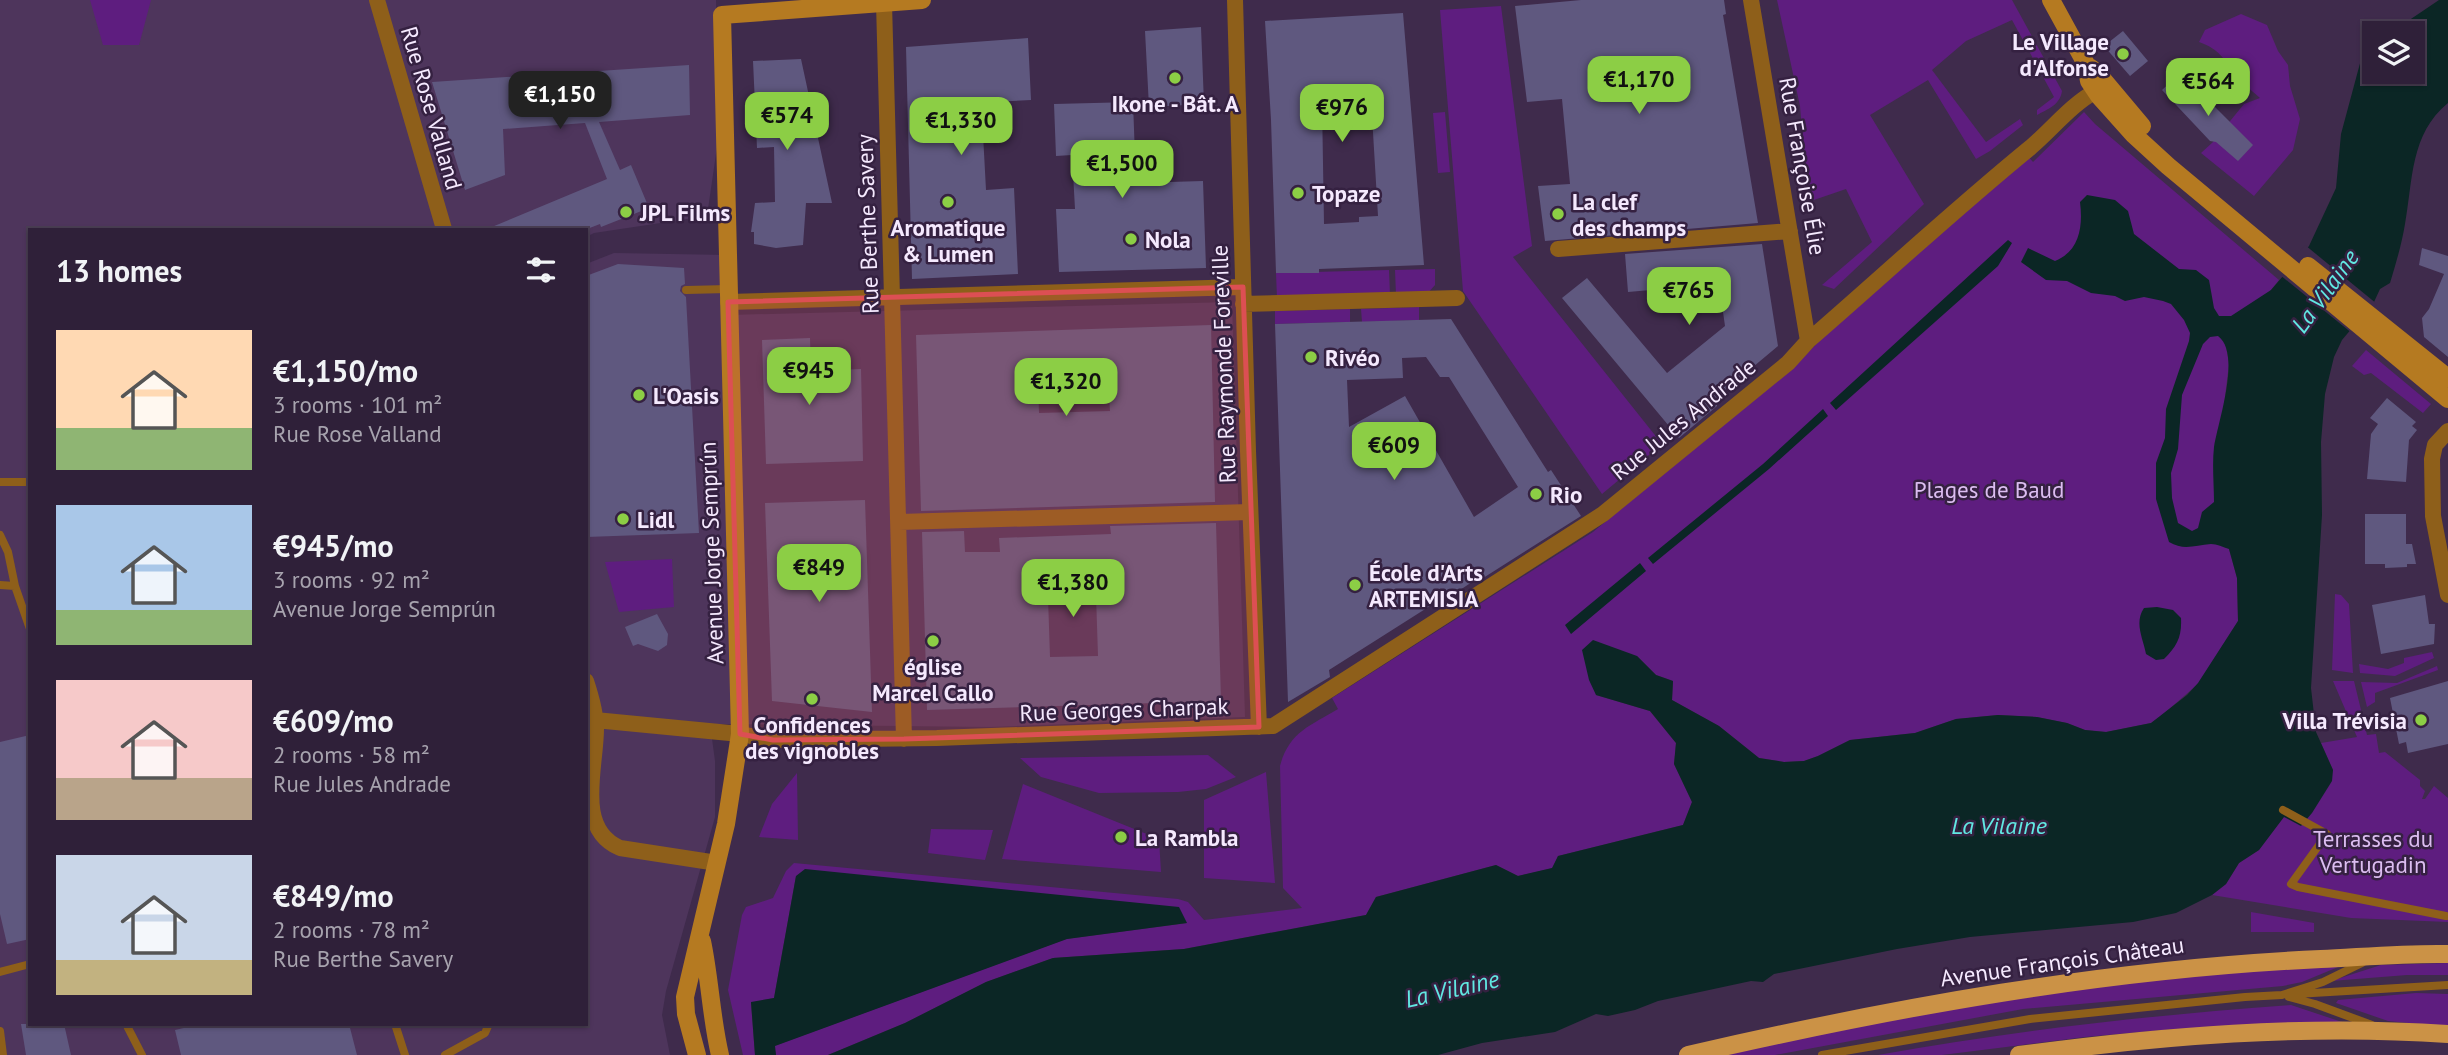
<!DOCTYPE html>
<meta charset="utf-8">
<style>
body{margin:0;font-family:"PT Sans",sans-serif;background:#372841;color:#f1f3f6;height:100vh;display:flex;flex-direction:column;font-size:26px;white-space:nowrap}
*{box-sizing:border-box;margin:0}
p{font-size:23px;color:#a7a3ae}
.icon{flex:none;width:38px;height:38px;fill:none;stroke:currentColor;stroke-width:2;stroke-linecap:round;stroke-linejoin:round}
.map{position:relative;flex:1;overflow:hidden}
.side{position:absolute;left:28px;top:228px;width:560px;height:798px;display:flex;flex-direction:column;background:#2f2039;border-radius:0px;box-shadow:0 2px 5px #0004,0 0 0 2px #4a3e53}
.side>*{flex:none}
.fabs{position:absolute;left:2362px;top:21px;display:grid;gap:14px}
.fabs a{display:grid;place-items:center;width:63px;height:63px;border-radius:0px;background:#2f2039;box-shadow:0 2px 5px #0004,0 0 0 2px #4a3e53;font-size:35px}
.price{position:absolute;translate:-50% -60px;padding:0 16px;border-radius:14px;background:#8cce45;color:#111;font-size:23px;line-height:46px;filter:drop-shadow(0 2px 4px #0008)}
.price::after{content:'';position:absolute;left:50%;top:42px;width:21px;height:16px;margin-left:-10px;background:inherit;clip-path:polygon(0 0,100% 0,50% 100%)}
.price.selected{background:#222;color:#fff}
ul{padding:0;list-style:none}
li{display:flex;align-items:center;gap:21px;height:175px;padding:0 28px}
li span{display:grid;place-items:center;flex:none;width:196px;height:140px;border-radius:0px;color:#555}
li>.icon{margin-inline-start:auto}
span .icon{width:84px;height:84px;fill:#fffc;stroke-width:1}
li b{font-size:30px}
h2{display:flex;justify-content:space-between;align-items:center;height:84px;padding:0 28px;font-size:30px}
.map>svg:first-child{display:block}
</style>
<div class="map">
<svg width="2448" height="1055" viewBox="0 0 2448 1055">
<rect width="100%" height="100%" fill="#3f2b4c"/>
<path fill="#4e355c" d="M0,0H716L719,133L707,216L594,233L586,237V229H30V1024H586V264L614,253L727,255L729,315L1232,302L1245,717L990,727L710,724L715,761V817L666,991L662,1015L670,1055H0Z"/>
<path fill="#5e1d7f" d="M90,0H151L139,45H103Z
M1777,0H2012L2062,91C2060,105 2048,109 2037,115V110L2054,97L2012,20L1966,41L1932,70L1986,142L2020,119L2023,125L1990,151L1976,159L1928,80L1870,115L1924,204L1834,289L1822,285L1872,242L1846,189L1808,202L1800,106Z
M1501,6L1532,246L1513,257L1662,444L1602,494L1463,291L1440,10Z
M2241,14L2267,25L2278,51L2288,65L2290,86L2300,119L2293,150L2254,196L2201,153L2213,142L2244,104L2260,98C2252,91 2242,83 2236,75C2222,58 2221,50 2199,42L2205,30Z
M1445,112L1450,172L1438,173L1433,113Z
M2084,112L2095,124L2279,280L2226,346L2229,364L2224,405L2229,549L2237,578L2238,621L2199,683L2160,717L2151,723L2106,732L2085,730L2067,723L2037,717L1998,715L1956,719L1915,733L1850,740L1818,756L1804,761L1784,762L1759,758L1719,726L1672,700L1673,681L1656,675L1637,656L1596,695L1650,711L1676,743L1674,764L1692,802L1683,825L1558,856L1553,868L1518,876L1496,865L1376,897L1366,915L1184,949L1053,958L986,982L905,1023L828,1055H776L774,1046L1066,939L1187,923L796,876L774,998L751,1003L755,1055H743L728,990L742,915L746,907L773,898L786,871L794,863L1178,899L1188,902L1204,920L1302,908L1283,888L1280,766C1289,732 1310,726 1338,709L1332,698L1593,532L1796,365L1852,307L2025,153L2033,162Z
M1435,269V285L1427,294L1396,295L1395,270Z
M1389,270L1390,295L1277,298L1276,273Z
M1419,307V320L1362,322L1361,309Z
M1350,309V322L1275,324V311Z
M2366,350L2431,404L2423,413L2371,373L2364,375L2352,366Z
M672,559L674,607L619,612L605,562Z
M2335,594L2341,595L2349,604L2353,673L2332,670Z
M2432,652L2434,658L2395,676L2360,673L2359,664L2388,669L2404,663V658Z
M2437,666L2438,670L2375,693V702L2367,707L2361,682L2397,683Z
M2333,681H2354L2367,735L2376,734L2379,753L2385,752L2420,780V786L2425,791L2422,799H2425L2434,786L2448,798V922L2351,918L2212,895L2226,884L2239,863L2259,850L2284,816L2333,770L2321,743L2357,737Z
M1208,755L1236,777L1206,789L1178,792L1099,793L1041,777L1020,758Z
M1266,772L1275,883L1204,878V800Z
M797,773L798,840L759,837L772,804Z
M1023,784L1159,839L1161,872L1002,859Z
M931,829L993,830L985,860L928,853Z
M2251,912L2314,923V932H2251Z
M2448,963V975H2407L2331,981L2381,965Z
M2343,965L2302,982L2283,986L2023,1009L1775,1055H1718C1923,1008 2133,974 2343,965Z
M2416,993L2448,994V1027L2388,1021L2336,1003L2338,1000Z
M2291,1005L2348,1024L2175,1029L2085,1037L1942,1055H1878C2015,1030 2153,1015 2291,1005Z"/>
<path fill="#0b2625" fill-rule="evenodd" d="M2439,0H2448V103C2410,134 2413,180 2405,224C2402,243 2396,263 2390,283L2380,289L2374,302L2342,340L2334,357L2325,394L2321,442L2322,515L2311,688L2316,732L2333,770L2332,781L2312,813L2301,826L2284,817L2259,850L2239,863L2226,884L2212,895L2176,913L2133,922L1970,937L1897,949L1774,974L1763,982L1751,981L1658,1001L1635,1010L1608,1016L1596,1014L1555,1032L1482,1043L1438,1055H828L905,1023L986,982L1053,958L1184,949L1366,915L1376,897L1496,865L1518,876L1552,868L1558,856L1683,825L1692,802L1674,764L1676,743L1650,711L1596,695L1589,680L1582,650L1593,640L1637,656L1656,675L1673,681L1672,700L1719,726L1759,758L1784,762L1804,761L1818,756L1850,740L1915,733L1956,719L1998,715L2037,717L2067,723L2085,730L2106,732L2151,723L2187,695L2198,683L2238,621L2237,578L2229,549C2223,547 2217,544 2211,544C2195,545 2184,551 2169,542L2156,499V463L2165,438L2166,409L2189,341L2190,333L2184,320L2171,304L2163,301L2144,297L2125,301L2115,296L2091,293L2067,281L2046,280L2021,262L2028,248L2055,261C2080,251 2083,226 2080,202L2087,195L2115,200L2128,211L2134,234L2179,269L2196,270L2209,280L2214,308L2219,316H2231L2271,290L2309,246L2336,188L2341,134L2366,41L2375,37V72H2413V33H2383L2393,29L2389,22L2396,19L2402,25ZM2218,336C2242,354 2218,421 2214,447C2212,465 2214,484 2214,502L2202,512L2198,528L2192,531L2178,523L2172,498L2171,473L2178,449L2182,395L2203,344L2210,337Z
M2008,240L2012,243L1998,266L1836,410L1830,403Z
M1823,409L1828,416L1769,469L1653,564L1648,558L1763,464Z
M1640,563L1646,571L1571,634L1565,625Z
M2157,607L2173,610L2181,618C2182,637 2177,646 2164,659L2156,660L2146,654C2143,638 2134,623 2144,608Z
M805,869L1179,907L1187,923L1067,939L775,1046L776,1055H755L751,1002L774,998L796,876Z"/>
<path fill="#3f2b4c" d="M2305,245L2377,304L2353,334L2280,275Z"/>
<path fill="#5f587f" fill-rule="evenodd" d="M1581,0H1724L1726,14L1723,15L1758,223L1545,241L1538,186L1570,184L1562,99L1527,102L1515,6Z
M1403,13L1424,265L1319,269V273H1276L1271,120L1265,21ZM1371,99L1378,216L1359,217V222L1324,224L1322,103Z
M1201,27L1204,104L1149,107L1145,31Z
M2123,31L2148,61L2130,76L2104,46Z
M1028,38L1031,100L990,102L991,133L983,134L986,190L1014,188L1018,274L912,279L906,47Z
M801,59L832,203H806L803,245L776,248L754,244V232H751L755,203L775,202L774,147L757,148L753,61Z
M689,65L690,115L599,122L620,170L631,165L649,208L601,227L600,224L587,229H487L607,179L585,123L503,129L505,175L465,190L432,82Z
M2185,77L2253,145L2238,161L2216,142L2210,141L2162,90L2174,79L2179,84Z
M1133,102L1136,183L1203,181L1206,268L1059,272L1056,209H1075L1072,155L1056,156L1054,104Z
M1762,244L1778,346L1716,398L1717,406L1679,438L1562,298L1587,278L1667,373L1725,326L1719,284L1628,292L1625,254Z
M2422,248L2448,256V357L2424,337L2422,318L2429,309L2444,274L2419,265Z
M618,264L684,268L685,284L681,286L680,291L686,297L699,533L586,537V276Z
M1451,319L1548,472L1551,470L1581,516L1480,580L1478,578L1436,606H1430L1378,639L1329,670L1330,677L1288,702L1275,324ZM1426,357L1440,377H1449L1518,487L1474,517L1405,396L1349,427L1347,380L1403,378L1402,358Z
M1211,325L1215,502L921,511L916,335ZM1108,379L1110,411L1039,413L1038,380Z
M810,338L811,371L861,369L863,461L766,464L762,340Z
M2387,398L2416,422L2412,426L2417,430L2409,440L2406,482L2367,479L2371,434L2378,424L2370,418Z
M865,500L872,712L772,701L765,503Z
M2365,514H2406V544H2412L2416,564H2407V567L2385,568V564H2365Z
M1216,523L1221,701L927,710L922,532L964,531L965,552H1000L999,538L1111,534L1110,526ZM1096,595L1098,656L1050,657L1048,597Z
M2425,595L2429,624H2435L2434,644L2381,654L2372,605Z
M657,614L668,634L667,645L658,651L638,644L633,646L625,627Z
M2448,681V744L2408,753L2406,742L2399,744L2390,698Z
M30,735V939L7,944L0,914V742Z
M21,1024H64L71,1055H26Z
M201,1024H349L357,1055H181L175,1030Z"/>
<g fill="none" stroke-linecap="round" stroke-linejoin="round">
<path stroke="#8e5f1a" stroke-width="8" d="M686,290L728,289
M0,482H30
M0,535L8,552L15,586
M0,585L15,586L30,629
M2283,810L2327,834L2291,884L2298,887L2446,916
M0,972L30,964
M2296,994L2448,985
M2289,997L2315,1004L2372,1025
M126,1024L142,1055
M395,1024L405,1055
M0,1031L3,1055
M445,1055L485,1033L489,1024
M1822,1055L2030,1019L2245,997L2282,995L2323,982L2362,963"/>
<path stroke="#8e5f1a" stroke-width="16" d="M377,0L444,229
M1235,0L1248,451L1259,727
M1751,0L1808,341
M884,3L904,739
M1558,249L1790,231
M728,302L1243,287
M1243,304L1457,298
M2448,431L2435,445L2432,459L2433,516L2448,595
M899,522L1250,512
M586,681C591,696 596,714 596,729C596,768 575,829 620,848L717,863
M595,720L740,734L773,740L937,738L1273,726L1603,514L1788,363L1808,341C1883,276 1955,209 2031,147C2052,129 2072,104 2096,91"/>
<path stroke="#b57a21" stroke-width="18" d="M2051,0L2086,64L2089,81L2099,96L2133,134L2168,166L2448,399
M2091,68L2100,76L2142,126
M2308,266L2448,378
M702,941C710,979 711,1017 720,1055
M697,1055L686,1014L685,997L726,824L740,734L722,15L922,0"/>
<path stroke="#cb9246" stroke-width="18" d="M1688,1055C1896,1007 2106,969 2321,959C2363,957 2406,953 2448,954
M2019,1055C2160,1036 2306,1024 2448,1034"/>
</g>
<path fill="#dc4f53" fill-opacity="0.2" stroke="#dc4f53" stroke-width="5" stroke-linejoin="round" d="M1243,287L1259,727L904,739L773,740L740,734L728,302Z"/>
<g fill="#8cce45" stroke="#352141" stroke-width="2.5">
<circle cx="2123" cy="54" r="7"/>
<circle cx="1175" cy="78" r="7"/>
<circle cx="1298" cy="193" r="7"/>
<circle cx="948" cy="202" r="7"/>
<circle cx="626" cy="212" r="7"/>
<circle cx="1558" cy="214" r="7"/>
<circle cx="1131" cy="239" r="7"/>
<circle cx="1311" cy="357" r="7"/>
<circle cx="639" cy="395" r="7"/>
<circle cx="1536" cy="494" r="7"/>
<circle cx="623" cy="519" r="7"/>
<circle cx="1355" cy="585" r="7"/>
<circle cx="933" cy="641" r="7"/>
<circle cx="812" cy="699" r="7"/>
<circle cx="2421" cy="720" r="7"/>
<circle cx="1121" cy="837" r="7"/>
</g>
<g text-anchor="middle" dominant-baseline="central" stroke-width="5" stroke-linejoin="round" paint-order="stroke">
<g font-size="23" font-weight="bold" fill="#f5e9fe" stroke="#352141" text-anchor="start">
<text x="2109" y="41" text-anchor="end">Le Village<tspan x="2109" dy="26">d'Alfonse</tspan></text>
<text x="1175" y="103" text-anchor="middle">Ikone - Bât. A</text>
<text x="1312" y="193">Topaze</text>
<text x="1572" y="201">La clef<tspan x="1572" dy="26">des champs</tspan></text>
<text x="640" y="212">JPL Films</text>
<text x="948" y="227" text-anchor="middle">Aromatique<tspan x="948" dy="26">&amp; Lumen</tspan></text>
<text x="1145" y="239">Nola</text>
<text x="1325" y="357">Rivéo</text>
<text x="653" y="395">L'Oasis</text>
<text x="1550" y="494">Rio</text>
<text x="637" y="519">Lidl</text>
<text x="1369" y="572">École d'Arts<tspan x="1369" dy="26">ARTEMISIA</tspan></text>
<text x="933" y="666" text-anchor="middle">église<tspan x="933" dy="26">Marcel Callo</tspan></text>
<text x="2407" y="720" text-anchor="end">Villa Trévisia</text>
<text x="812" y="724" text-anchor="middle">Confidences<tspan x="812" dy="26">des vignobles</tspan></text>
<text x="1135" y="837">La Rambla</text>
</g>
<g font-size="23" fill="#f5e9fe" stroke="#352141">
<text transform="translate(432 108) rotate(74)">Rue Rose Valland</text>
<text transform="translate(1803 166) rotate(80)">Rue Françoise Élie</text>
<text transform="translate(867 224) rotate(-92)">Rue Berthe Savery</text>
<text transform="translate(1223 364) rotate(-92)">Rue Raymonde Foreville</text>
<text transform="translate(1683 419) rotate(-39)">Rue Jules Andrade</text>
<text transform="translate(711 553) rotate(-92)">Avenue Jorge Semprún</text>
<text transform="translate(1124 709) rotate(-2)">Rue Georges Charpak</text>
<text transform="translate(2062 961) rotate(-8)">Avenue François Château</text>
</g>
<g font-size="23" fill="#dcbdf1" stroke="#352141">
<text x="1989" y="489">Plages de Baud</text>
<text x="2373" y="838">Terrasses du<tspan x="2373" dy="26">Vertugadin</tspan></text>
</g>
<g font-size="24" font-style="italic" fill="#61e8e3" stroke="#352141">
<text transform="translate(2325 291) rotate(-54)">La Vilaine</text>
<text x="1999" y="825">La Vilaine</text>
<text transform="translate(1452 989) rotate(-13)">La Vilaine</text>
</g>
</g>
</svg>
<div class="fabs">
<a><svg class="icon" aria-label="layers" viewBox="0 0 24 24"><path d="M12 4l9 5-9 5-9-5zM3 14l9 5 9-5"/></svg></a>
</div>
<b class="price" style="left:1639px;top:116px">€1,170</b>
<b class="price" style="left:2208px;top:118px">€564</b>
<b class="price selected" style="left:560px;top:131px">€1,150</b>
<b class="price" style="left:1342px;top:144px">€976</b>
<b class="price" style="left:787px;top:152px">€574</b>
<b class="price" style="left:961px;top:157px">€1,330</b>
<b class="price" style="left:1122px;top:200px">€1,500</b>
<b class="price" style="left:1689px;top:327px">€765</b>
<b class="price" style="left:809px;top:407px">€945</b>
<b class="price" style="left:1066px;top:418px">€1,320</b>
<b class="price" style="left:1394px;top:482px">€609</b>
<b class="price" style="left:819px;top:604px">€849</b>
<b class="price" style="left:1073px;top:619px">€1,380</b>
<section class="side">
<h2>13 homes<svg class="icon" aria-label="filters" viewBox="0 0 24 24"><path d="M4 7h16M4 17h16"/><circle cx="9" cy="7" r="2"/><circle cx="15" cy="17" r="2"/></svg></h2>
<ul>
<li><span style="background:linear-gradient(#ffd9b3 70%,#8fb573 0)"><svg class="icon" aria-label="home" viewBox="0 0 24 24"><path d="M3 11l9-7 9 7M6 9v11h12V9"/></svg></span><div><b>€1,150/mo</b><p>3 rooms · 101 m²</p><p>Rue Rose Valland</p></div></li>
<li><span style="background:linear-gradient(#a9c7e8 75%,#8fb573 0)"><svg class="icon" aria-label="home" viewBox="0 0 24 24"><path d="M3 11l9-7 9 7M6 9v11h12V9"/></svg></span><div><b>€945/mo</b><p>3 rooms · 92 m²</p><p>Avenue Jorge Semprún</p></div></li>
<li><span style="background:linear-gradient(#f6c9c9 70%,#b9a48a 0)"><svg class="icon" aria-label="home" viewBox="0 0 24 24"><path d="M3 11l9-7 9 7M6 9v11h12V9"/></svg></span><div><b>€609/mo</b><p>2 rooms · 58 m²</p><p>Rue Jules Andrade</p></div></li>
<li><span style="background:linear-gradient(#c9d6e8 75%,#c2b280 0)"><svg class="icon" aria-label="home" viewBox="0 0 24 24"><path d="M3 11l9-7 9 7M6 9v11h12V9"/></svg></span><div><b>€849/mo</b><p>2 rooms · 78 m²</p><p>Rue Berthe Savery</p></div></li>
</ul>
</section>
</div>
